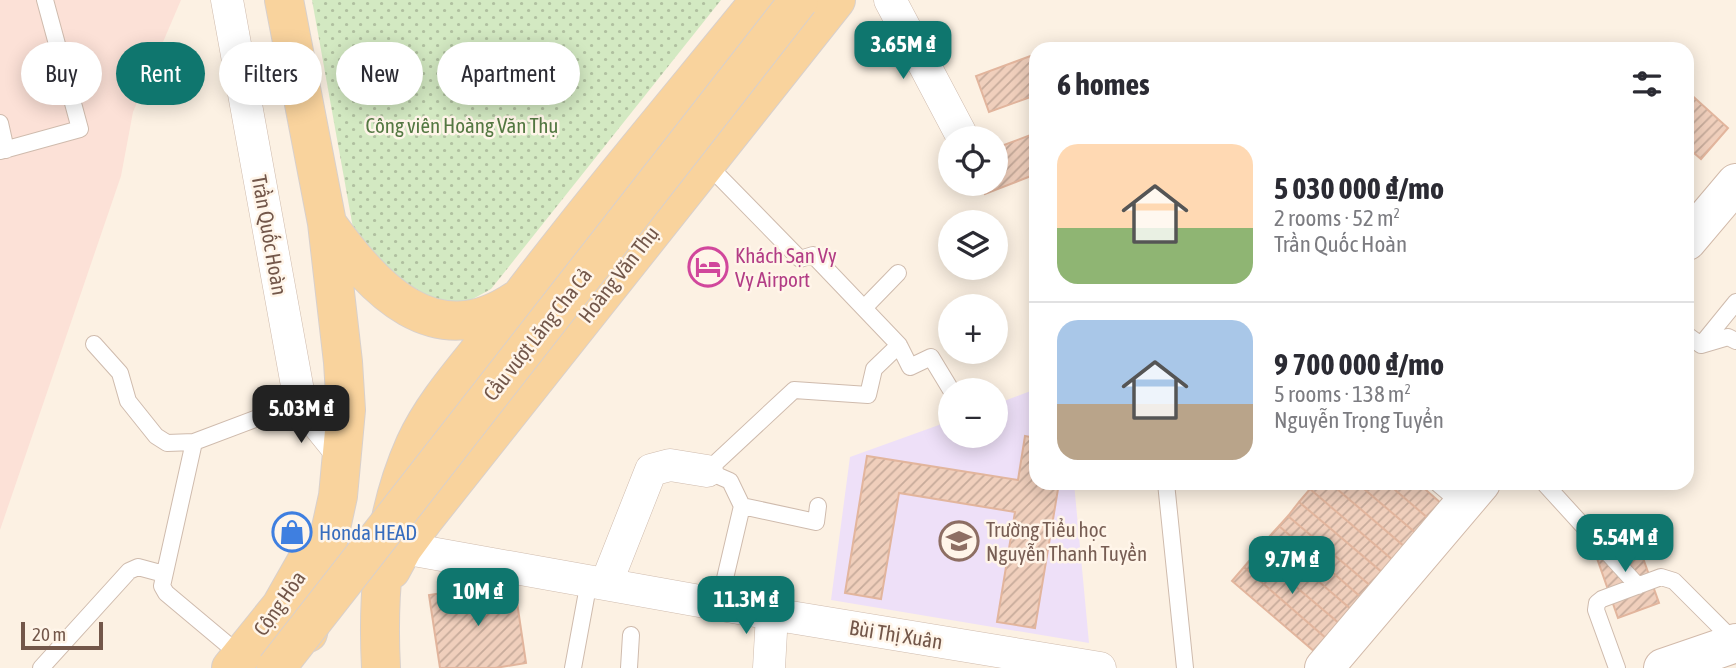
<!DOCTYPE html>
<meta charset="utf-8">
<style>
body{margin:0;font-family:"Asap Condensed",sans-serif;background:#f7f7f7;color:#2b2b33;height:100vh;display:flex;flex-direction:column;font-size:26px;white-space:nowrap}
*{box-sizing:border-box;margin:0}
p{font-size:23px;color:#7c7c81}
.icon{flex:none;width:38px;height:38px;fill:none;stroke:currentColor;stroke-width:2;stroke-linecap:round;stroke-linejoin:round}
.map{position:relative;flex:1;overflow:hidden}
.panel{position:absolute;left:1029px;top:42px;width:665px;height:448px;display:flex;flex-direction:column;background:#fff;border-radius:21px;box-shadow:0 4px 18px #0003}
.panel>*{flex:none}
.top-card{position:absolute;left:21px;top:42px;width:665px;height:63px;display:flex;gap:14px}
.fabs{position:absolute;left:938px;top:126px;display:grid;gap:14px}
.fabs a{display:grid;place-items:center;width:70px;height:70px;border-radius:50%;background:#fff;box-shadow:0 4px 18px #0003;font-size:35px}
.scale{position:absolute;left:21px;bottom:18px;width:82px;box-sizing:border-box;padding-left:7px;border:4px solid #73574a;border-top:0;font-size:19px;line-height:24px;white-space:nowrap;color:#73574a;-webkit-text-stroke:5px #fff5e9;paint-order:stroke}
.price{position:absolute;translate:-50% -60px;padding:0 16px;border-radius:14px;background:#0f766e;color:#fff;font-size:23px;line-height:46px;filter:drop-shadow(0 2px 4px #0008)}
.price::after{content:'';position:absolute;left:50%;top:42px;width:21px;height:16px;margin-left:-10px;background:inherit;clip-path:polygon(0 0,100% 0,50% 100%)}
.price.current{background:#222;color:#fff}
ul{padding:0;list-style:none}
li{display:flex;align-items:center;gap:21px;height:175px;padding:0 28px}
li+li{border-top:2px solid #e1e1e2}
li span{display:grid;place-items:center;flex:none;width:196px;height:140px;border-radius:21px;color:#555}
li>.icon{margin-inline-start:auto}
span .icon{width:84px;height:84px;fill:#fffc;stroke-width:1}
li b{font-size:30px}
h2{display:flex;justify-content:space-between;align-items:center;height:84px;padding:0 28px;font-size:30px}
.chip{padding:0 24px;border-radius:32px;background:#fff;box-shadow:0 4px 18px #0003;font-size:24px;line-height:63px}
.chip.current{background:#0f766e;color:#fff}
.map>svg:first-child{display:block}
</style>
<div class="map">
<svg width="1736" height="668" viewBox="0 0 1736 668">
<defs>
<pattern id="grass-dots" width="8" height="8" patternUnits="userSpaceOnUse" patternTransform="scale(1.75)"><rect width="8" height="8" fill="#d3e9c2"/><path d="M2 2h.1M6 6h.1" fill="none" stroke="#b0c0a0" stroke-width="1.8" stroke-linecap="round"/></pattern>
<pattern id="building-hatch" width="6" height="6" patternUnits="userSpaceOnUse" patternTransform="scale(1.75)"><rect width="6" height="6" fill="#f0cfbc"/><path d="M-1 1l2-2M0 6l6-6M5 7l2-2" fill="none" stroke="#c7ab9b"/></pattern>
</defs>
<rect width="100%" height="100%" fill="#fcf1e3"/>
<path fill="#fce1d7" d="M0,0H181L133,112L121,176L0,530Z"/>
<path fill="#eee0f8" d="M1036,389V483H1074L1089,643L831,600L850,457L950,421V436H996V404Z"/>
<path fill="url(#grass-dots)" d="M312,0H721L491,289L469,301H418L355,239Z"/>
<path fill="url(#building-hatch)" stroke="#e2b59d" stroke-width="2" d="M1036,54V95L989,112L976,76Z
M1687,91L1728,128L1701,159L1687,147Z
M1036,133V174L985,194L982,184H996V148Z
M1025,436L1036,438V483H1059L1035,628L997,622L1015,512L899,493L881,599L845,593L867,456L1018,480Z
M1315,483H1330L1405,547L1394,561L1310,489Z
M1330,483H1357L1417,534L1405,547Z
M1357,483H1387L1429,519L1417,534Z
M1387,483H1418L1442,504L1429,519Z
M1310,489L1394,561L1383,573L1299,502Z
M1299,502L1383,573L1372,587L1288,516Z
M1288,516L1372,587L1362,598L1279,526Z
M1279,526L1362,598L1352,610L1268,538Z
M1633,530L1659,603L1618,618L1592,544Z
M1268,538L1352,610L1340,624L1256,553Z
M1256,553L1340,624L1327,639L1244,567Z
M1244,567L1327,639L1315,652L1232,581Z
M514,582L526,663L495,668H440L429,595Z"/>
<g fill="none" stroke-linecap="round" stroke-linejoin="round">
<g stroke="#cfbbad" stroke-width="18">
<path id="lane" d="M0,123L6,150
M0,151L80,129L45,0
M706,163L800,259L813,255L899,345L910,367L931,357L951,390
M864,308L898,273
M1687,335L1701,345L1728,337L1736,341
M94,344L120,373L128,401L156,436L167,443L194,442L300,402
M1701,345L1736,302
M194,442L162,586L166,593L240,655
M1166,483L1185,668
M1437,483L1463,505
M1544,483L1638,586
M742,506L816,522L818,506
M719,604L742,506L730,481L707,471L794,390L868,395L874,369L899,345
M41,668L129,571L138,567L164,574
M573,668L589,581
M629,668L631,635
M1617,668L1596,610L1597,603L1602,599L1661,577L1674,581L1734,641"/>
</g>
<g stroke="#cfbbad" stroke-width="33">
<path id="street" d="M227,0L300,402L343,455
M890,0L963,138
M403,548L772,614L1100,668
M606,584L651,470L670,465L707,471
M769,668L772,614"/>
</g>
<g stroke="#d2baaa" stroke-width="40">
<path id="secondary" d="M1687,241L1736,183
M1324,668L1481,483
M1663,668L1736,643"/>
</g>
<g stroke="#d8d0cc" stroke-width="40">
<path id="primary" d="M284,0L327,223L343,362L346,410L338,496L308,633
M328,225C374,289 434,355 516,300
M391,570L403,548L425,518L836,0
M231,668L281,606L314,548
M381,668C377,593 384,513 415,444C435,400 472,362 501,323C583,213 673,107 760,0"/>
</g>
<use href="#lane" stroke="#fff" stroke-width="16"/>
<use href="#street" stroke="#fff" stroke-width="32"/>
<use href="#secondary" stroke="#fff" stroke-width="38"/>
<use href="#primary" stroke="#f9d39d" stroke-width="38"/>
<g stroke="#d8d0cc" stroke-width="40" stroke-linecap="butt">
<path id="primary-bridge" d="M276,668L799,0"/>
</g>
<use href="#primary-bridge" stroke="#f9d39d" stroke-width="38"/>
</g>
<defs>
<g id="hotel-ring" transform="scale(2.0125)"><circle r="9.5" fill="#fff5e9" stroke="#d1479c" stroke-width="1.5"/><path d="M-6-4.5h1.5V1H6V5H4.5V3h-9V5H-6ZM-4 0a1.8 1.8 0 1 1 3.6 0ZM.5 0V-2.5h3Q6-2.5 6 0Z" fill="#d1479c"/></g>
<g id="shop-ring" transform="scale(2.0125)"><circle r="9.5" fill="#fff5e9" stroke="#3f7fe0" stroke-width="1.5"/><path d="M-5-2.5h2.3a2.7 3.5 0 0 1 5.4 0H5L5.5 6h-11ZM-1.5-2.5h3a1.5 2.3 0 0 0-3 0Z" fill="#3f7fe0"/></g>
<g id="school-ring" transform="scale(2.0125)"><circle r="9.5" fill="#fff5e9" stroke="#8d6e63" stroke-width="1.5"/><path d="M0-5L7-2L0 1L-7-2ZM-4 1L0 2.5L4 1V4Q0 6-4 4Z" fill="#8d6e63"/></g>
</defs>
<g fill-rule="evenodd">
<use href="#hotel-ring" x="708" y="267"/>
<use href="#shop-ring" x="292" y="532"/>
<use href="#school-ring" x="959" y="541"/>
</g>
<g text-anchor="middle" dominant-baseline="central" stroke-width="5" stroke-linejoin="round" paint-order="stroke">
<g font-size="21" fill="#547842" stroke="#fff5e9">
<text x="462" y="125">Công viên Hoàng Văn Thụ</text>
</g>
<g font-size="21" fill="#73574a" stroke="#fff5e9">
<text transform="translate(270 235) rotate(80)">Trần Quốc Hoàn</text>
<text transform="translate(618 274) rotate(-52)">Hoàng Văn Thụ</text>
<text transform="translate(537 334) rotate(-52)">Cầu vượt Lăng Cha Cả</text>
<text transform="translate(279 603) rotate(-55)">Cộng Hòa</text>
<text transform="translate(896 634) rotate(9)">Bùi Thị Xuân</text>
</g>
<g font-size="21" fill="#b23c85" stroke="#fff5e9" text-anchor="start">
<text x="735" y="255">Khách Sạn Vy<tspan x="735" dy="24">Vy Airport</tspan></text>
</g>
<g font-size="21" fill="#785e54" stroke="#fff5e9" text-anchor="start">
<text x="986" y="529">Trường Tiểu học<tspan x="986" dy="24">Nguyễn Thanh Tuyền</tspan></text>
</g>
<g font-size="21" fill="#366cbe" stroke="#fff5e9" text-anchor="start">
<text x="319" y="532">Honda HEAD</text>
</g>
</g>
</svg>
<div class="fabs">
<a><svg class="icon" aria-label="locate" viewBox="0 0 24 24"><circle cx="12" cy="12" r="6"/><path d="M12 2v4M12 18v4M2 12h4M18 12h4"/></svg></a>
<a><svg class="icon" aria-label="layers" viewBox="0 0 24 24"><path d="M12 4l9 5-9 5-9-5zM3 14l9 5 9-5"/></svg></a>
<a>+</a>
<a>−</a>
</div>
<div class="scale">20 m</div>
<b class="price" style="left:903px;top:81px">3.65M ₫</b>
<b class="price current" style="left:301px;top:445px">5.03M ₫</b>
<b class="price" style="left:1625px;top:574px">5.54M ₫</b>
<b class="price" style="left:1292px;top:596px">9.7M ₫</b>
<b class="price" style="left:478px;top:628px">10M ₫</b>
<b class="price" style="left:746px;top:636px">11.3M ₫</b>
<div class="top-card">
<a class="chip">Buy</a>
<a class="chip current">Rent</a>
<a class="chip">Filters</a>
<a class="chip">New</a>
<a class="chip">Apartment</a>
</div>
<section class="panel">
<h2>6 homes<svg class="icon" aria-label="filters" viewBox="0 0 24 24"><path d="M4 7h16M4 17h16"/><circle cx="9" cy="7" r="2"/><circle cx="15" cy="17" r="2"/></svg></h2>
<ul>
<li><span style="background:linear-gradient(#ffd9b3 60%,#8fb573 0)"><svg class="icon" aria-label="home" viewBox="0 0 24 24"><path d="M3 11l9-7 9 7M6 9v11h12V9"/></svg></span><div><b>5 030 000 ₫/mo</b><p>2 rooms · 52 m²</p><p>Trần Quốc Hoàn</p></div></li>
<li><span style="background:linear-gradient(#a9c7e8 60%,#b9a48a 0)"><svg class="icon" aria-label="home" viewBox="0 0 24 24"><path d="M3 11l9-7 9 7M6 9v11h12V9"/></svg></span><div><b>9 700 000 ₫/mo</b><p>5 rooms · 138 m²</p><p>Nguyễn Trọng Tuyển</p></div></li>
</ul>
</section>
</div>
